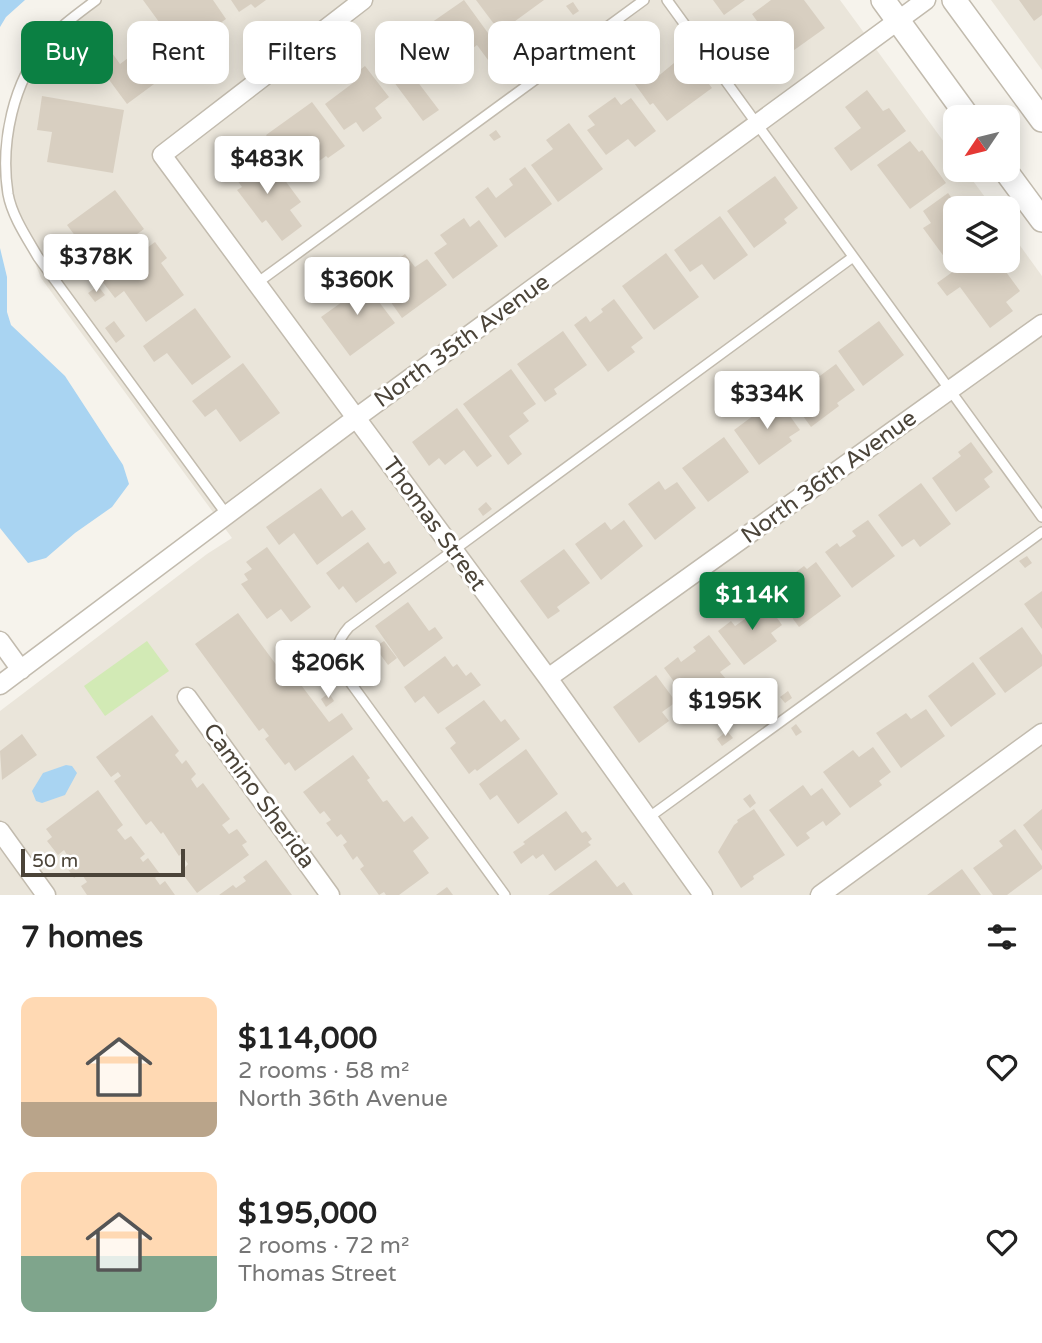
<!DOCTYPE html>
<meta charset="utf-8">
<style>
body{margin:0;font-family:"Varela Round",sans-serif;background:#f6f6f6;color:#222;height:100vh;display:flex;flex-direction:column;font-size:26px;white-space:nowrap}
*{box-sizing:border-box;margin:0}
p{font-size:23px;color:#767676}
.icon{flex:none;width:38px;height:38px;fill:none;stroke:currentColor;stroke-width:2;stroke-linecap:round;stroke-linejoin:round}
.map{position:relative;height:895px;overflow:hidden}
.side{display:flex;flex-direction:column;background:#fff;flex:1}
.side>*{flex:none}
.guide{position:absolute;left:21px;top:21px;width:1001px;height:63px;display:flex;gap:14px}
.needle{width:46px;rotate:235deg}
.controls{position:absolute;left:943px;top:105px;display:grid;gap:14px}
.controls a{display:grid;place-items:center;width:77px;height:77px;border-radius:14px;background:#fff;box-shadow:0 4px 18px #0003;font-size:35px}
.scale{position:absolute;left:21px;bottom:18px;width:164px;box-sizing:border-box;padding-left:7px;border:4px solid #4b4439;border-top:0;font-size:19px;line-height:24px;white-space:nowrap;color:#4b4439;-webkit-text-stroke:5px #fff;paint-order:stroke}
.price{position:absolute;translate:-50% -60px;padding:0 16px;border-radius:7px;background:#fff;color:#222;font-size:23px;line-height:46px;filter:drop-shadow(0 2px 4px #0008)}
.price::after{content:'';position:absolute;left:50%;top:42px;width:21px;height:16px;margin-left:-10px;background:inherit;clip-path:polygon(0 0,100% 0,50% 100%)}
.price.active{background:#0b8043;color:#fff}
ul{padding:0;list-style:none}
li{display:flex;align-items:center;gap:21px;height:175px;padding:0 21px}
li span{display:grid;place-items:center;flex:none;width:196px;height:140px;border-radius:14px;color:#555}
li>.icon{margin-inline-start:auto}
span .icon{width:84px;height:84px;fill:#fffc;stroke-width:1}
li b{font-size:30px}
h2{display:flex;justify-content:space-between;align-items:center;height:84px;padding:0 21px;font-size:30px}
.tag{padding:0 24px;border-radius:14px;background:#fff;box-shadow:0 4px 18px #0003;font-size:24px;line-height:63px}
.tag.active{background:#0b8043;color:#fff}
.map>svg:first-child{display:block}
</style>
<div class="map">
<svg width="1042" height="895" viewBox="0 0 1042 895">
<rect width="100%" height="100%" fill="#f6f3ec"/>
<path fill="#eae5da" d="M87,0H840L955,157L956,170H965L993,208H956V261H1008V229L1042,276V895H0V711L207,554L232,538L41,278L5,188V121L32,49Z
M991,0H1042V70Z"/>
<path fill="#d2eab5" d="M147,641L169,671L105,716L84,686Z"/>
<path fill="#a9d4f2" d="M0,0H25L6,17L0,27Z
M0,248L7,277V312L11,325L65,376L123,465L129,484L112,507L75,533L46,558L28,563L0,528Z
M66,765L72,766L77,773L65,795L42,803L36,801L32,791L43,773Z"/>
<path fill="#d8cfc1" d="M143,0H213L226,19L212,29L220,40L202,53L194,42L181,52Z
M231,0H266L255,8L251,4L239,12Z
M464,0L504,55L491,64L477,45L455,62L428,25Z
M476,0H544L500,32Z
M713,0H745L724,15Z
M771,0H804L825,28L776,63L766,49L781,37L772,25L764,31L752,14Z
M1019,0H1042V15L1034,21Z
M573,2L579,11L573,15L566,6Z
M422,38L440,63L417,81L439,110L423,121L376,58L392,47L399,56Z
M151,41L173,70L127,104L90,54L105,43L120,64Z
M686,53L712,88L667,121L653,103L650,105L632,80L649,68L656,78Z
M365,66L389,97L375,108L382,118L363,132L356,122L344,130L325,104L353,83L349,78Z
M867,90L883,111L889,108L906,131L851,171L834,148L861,128L845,107Z
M42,96L124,110L113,173L47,162L52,132L37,130Z
M615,97L621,105L631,98L656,131L635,147L628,139L606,155L587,130L595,125L588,116Z
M312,102L345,146L328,158L326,156L297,177L266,135Z
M569,123L603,169L558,202L531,165L553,149L546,140Z
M496,130L501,137L494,141L489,135Z
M910,141L919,152L922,150L946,183L910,209L877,165Z
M247,151L270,183L281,175L301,202L290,210L302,226L282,241L266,220L262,223L237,190L242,187L227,166Z
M525,167L552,204L505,238L475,197L488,187L496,198L513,185L509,179Z
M775,176L798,208L784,219L787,223L754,248L727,211Z
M115,190L144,229L107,256L110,260L94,272L82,255L95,245L87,235L79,241L67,225Z
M948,193L959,208H956V256L948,262L923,228L931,223L923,211Z
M720,216L748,255L714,280L702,264L690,272L674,250Z
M464,218L470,227L479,220L498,246L453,279L434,253L447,244L440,235Z
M155,242L167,258L161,263L184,295L146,322L124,291L115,298L102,281Z
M666,253L699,297L654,330L622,286Z
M405,254L415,267L427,259L447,285L402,318L383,291L394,283L384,269Z
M968,261H998L1020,291L1006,302L1013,311L990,328L960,287L947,296L937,283Z
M386,276L392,284L384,289L378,281Z
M360,277L395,323L350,356L321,317L342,302L336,294Z
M98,286L105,295L95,302L88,293Z
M614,299L643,338L631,347L635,352L608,372L574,325L586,316L590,322L603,312L601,309Z
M195,308L231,357L192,385L167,353L154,362L143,346Z
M114,321L125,336L116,343L105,328Z
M879,321L904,355L863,386L838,351Z
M563,331L587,365L554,389L557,394L545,402L517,364Z
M243,363L280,413L240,442L216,409L205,417L192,401Z
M836,364L855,390L837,403L839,406L811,427L790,398Z
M511,369L536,404L523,413L529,421L509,436L522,454L508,465L463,404Z
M777,398L800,430L789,437L792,441L759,465L734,430Z
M457,408L492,456L477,467L464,450L445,465L439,458L429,466L412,442Z
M724,437L749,472L708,502L682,468Z
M971,442L993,472L984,479L990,487L956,512L932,478L961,456L958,452Z
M659,481L665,490L677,482L696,508L655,540L628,504Z
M921,483L951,524L920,547L914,539L902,547L878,515Z
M321,488L342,517L352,510L366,529L317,565L294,533L279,545L266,527Z
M486,502L492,509L483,516L478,509Z
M624,520L643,546L601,580L575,544L605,522L611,530Z
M868,520L895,556L852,588L825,552L837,543L840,547L856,536L852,531Z
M368,542L384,564L389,561L397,573L356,603L343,586L339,590L326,573Z
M267,547L311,607L291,622L281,609L267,619L241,584L248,580L244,574L252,569L246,562Z
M564,549L590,583L557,607L560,611L548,619L520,581Z
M1027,556L1032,563L1025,568L1019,561Z
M816,562L841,596L799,627L772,590L804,566L807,569Z
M1042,591V629L1024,604Z
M763,598L782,625L771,633L777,641L744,665L718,631L731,621L735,626L752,614L748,609Z
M408,602L429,631L435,627L443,638L404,667L375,626Z
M238,613L286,678L292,673L329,722L342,713L353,729L295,771L289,762L285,765L265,739L269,736L263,728L259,731L195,644Z
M1022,627L1042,655V666L1005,693L979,658Z
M709,635L731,664L720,672L726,679L691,705L664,668L678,657L681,662L696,651L693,647Z
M384,641L397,658L388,665L375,647Z
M445,656L453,667L457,664L466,676L471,672L481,685L438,714L424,696L415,703L404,687Z
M973,662L996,694L951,727L928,696Z
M656,675L676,702L662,712L669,721L639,743L613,707Z
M788,691L792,698L785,703L780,697Z
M329,693L334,701L326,707L321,699Z
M484,700L501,722L505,719L520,739L477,771L475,769L469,774L450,748L456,743L445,728Z
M926,709L945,736L901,768L876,733L906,713L911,719Z
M152,715L179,751L175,755L182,764L186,760L196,774L191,779L197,788L203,783L230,819L222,825L229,834L237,829L247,842L242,845L249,855L197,893L181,872L188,864L181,854L179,856L163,832L161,834L151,821L146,825L114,781L121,776L118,772L111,777L96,757Z
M796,724L802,732L796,736L791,728Z
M727,731L733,738L722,746L717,739Z
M22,734L37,755L2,780L0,751Z
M873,747L891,772L879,781L882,785L850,808L823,772L853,750L859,757Z
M526,749L558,794L518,824L497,795L490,800L479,784Z
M353,755L370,778L367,780L383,802L387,800L404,822L412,816L429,838L413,851L429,873L399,895H386L384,892L379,895L360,869L364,866L357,856L353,860L343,845L347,842L341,834L337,837L326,823L331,820L324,811L320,814L303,792Z
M803,785L811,796L822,788L841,814L826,826L823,821L806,833L810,838L797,847L769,810Z
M98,790L123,825L117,830L125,840L131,836L145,854L140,858L143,862L148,858L160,874L155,878L160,885L165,881L175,895H87L81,886L87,882L81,873L74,878L63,862L69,858L64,850L58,855L47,841L52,837L46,829Z
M750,794L756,803L750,808L743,799Z
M754,809L785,855L753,876L754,879L741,888L718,852L734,825L738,822L737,820Z
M1042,809V851L1023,825Z
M566,811L582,833L586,831L592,839L588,842L591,845L555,871L543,854L536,859L533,855L521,864L513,852L525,844L523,842Z
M1015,829L1042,866V869L1007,895H993L973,868L1003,846L999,841Z
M266,860L292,895H219L233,885L236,888L246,881L243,877Z
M596,860L617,887L624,882L633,895H548Z
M962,869L981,895H927Z
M447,887L453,895H436Z"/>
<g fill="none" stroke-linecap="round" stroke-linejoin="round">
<g stroke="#c2bbae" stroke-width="12">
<path id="service" d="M96,0C79,13 60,26 47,42C13,81 0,143 8,194C12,216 27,238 38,257L227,515
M667,0L1042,517
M257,283L644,0
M648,818L1042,532
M505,895L342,671C333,653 336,642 349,627L853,257"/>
</g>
<g stroke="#c2bbae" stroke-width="21">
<path id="minor" d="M363,0L162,155L548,678L703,895
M0,641L21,670
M548,678L1042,324
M0,685L356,418L926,0
M187,697L330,895
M0,831L46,895
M820,895L1042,733"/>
</g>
<g stroke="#c2bbae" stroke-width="26">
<path id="tertiary" d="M883,0L968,117
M954,0L1042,120
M1005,170L1042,220"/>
</g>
<use href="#service" stroke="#fff" stroke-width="9"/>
<use href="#minor" stroke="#fff" stroke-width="18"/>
<use href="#tertiary" stroke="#fff" stroke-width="23"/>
</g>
<g text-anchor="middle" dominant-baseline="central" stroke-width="6" stroke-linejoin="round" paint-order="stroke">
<g font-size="23" fill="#4b4439" stroke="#fff">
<text transform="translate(462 341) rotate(-36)">North 35th Avenue</text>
<text transform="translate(829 477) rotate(-36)">North 36th Avenue</text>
<text transform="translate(434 524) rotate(54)">Thomas Street</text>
<text transform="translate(259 796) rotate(54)">Camino Sherida</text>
</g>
</g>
</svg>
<div class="controls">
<a><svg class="needle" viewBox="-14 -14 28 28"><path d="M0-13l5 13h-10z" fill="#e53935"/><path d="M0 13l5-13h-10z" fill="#767676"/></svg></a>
<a><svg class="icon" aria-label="layers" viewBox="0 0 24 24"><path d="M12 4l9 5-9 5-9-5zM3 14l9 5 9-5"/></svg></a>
</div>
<div class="scale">50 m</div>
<b class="price" style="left:267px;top:196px">$483K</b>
<b class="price" style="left:96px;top:294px">$378K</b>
<b class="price" style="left:357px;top:317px">$360K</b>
<b class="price" style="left:767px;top:431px">$334K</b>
<b class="price active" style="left:752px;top:632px">$114K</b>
<b class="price" style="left:328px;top:700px">$206K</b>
<b class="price" style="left:725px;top:738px">$195K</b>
<div class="guide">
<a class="tag active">Buy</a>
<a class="tag">Rent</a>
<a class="tag">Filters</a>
<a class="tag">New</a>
<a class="tag">Apartment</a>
<a class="tag">House</a>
</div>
</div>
<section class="side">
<h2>7 homes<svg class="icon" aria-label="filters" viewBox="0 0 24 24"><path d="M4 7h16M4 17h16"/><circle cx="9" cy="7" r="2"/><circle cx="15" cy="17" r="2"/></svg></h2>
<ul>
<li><span style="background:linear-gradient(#ffd9b3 75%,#b9a48a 0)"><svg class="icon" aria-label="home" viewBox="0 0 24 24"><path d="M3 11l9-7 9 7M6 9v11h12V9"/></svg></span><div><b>$114,000</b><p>2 rooms · 58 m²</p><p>North 36th Avenue</p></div><svg class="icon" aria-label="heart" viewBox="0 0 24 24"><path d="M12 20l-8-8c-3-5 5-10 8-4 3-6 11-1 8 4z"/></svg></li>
<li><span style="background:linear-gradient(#ffd9b3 60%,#7fa58c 0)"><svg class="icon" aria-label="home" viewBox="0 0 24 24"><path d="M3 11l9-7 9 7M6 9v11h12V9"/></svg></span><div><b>$195,000</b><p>2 rooms · 72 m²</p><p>Thomas Street</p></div><svg class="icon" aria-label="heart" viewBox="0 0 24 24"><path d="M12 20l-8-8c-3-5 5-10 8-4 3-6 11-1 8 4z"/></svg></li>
</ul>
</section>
